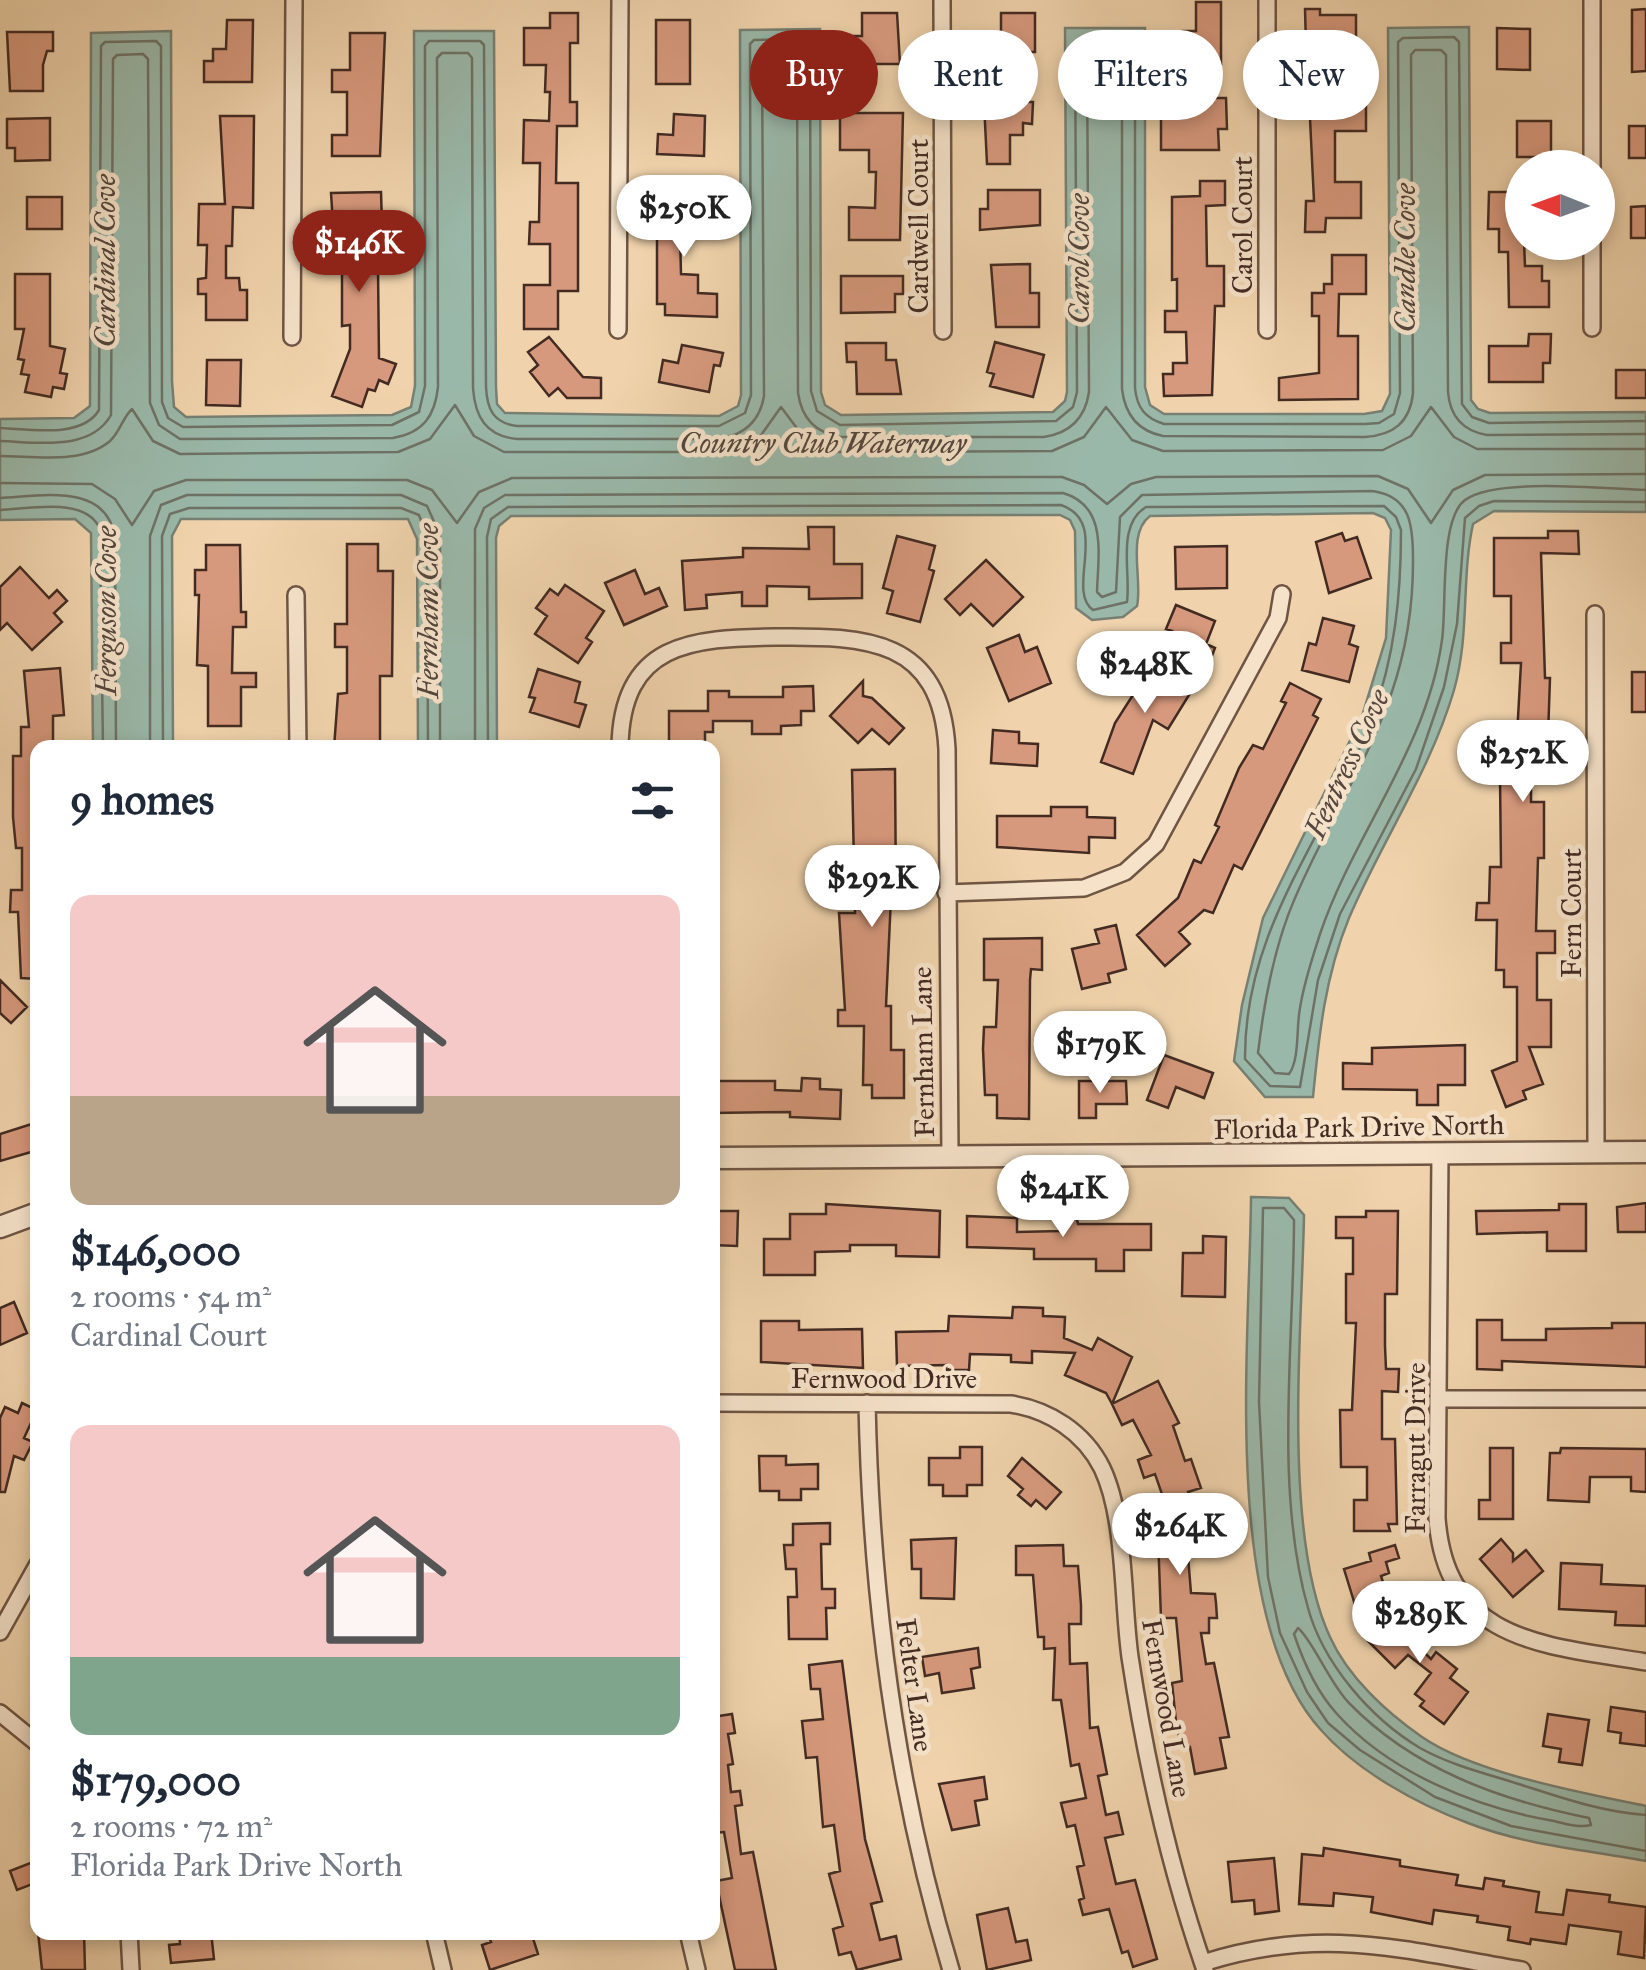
<!DOCTYPE html>
<meta charset="utf-8">
<style>
body{margin:0;font-family:"IM FELL Great Primer",serif;background:#f2f2f3;color:#1f2937;height:100vh;display:flex;flex-direction:column;font-size:38px;white-space:nowrap}
*{box-sizing:border-box;margin:0}
p{font-size:32px;color:#747a83}
.icon{flex:none;width:55px;height:55px;fill:none;stroke:currentColor;stroke-width:2;stroke-linecap:round;stroke-linejoin:round}
.map{position:relative;flex:1;overflow:hidden}
.panel{position:absolute;left:30px;top:740px;width:690px;height:1200px;display:flex;flex-direction:column;background:#fff;border-radius:20px;box-shadow:0 5px 15px #0003}
.panel>*{flex:none}
.guide{position:absolute;left:750px;top:30px;width:745px;height:90px;display:flex;gap:20px}
.needle{width:65px;rotate:271deg}
.controls{position:absolute;left:1505px;top:150px;display:grid;gap:20px}
.controls a{display:grid;place-items:center;width:110px;height:110px;border-radius:50%;background:#fff;box-shadow:0 5px 15px #0003;font-size:50px}
.price{position:absolute;translate:-50% -85px;padding:0 22px;border-radius:35px;background:#fff;color:#222;font-size:32px;line-height:65px;filter:drop-shadow(0 2px 5px #0008)}
.price::after{content:'';position:absolute;left:50%;top:60px;width:30px;height:22px;margin-left:-15px;background:inherit;clip-path:polygon(0 0,100% 0,50% 100%)}
.price.on{background:#8f2418;color:#fff}
ul{padding:0;list-style:none}
li{display:grid;align-content:center;gap:20px;height:530px;padding:0 40px}
li span{display:grid;place-items:center;height:310px;border-radius:20px;color:#555}
li>.icon{margin-inline-start:auto}
span .icon{width:180px;height:180px;fill:#fffc;stroke-width:1}
li b{font-size:42px}
h2{display:flex;justify-content:space-between;align-items:center;height:120px;padding:0 40px;font-size:42px}
.pill{padding:0 35px;border-radius:45px;background:#fff;box-shadow:0 5px 15px #0003;font-size:35px;line-height:90px}
.pill.on{background:#8f2418;color:#fff}
.map>svg:first-child{display:block}
</style>
<div class="map">
<svg width="1646" height="1970" viewBox="0 0 1646 1970">
<rect width="100%" height="100%" fill="#f0d3ac"/>
<filter id="stains"><feTurbulence type="fractalNoise" baseFrequency=".002" numOctaves="4"/><feColorMatrix values="0 0 0 0 .2 0 0 0 0 .09 0 0 0 0 .02 0 0 0 .5 -.17"/></filter>
<radialGradient id="worn" r=".72"><stop offset=".6" stop-color="#630" stop-opacity="0"/><stop offset="1" stop-color="#630" stop-opacity=".3"/></radialGradient>
<path fill="#9ab8a9" stroke="#778073" stroke-width="2.5" d="M1469,27L1471,400L1478,409L1490,413L1646,412V512L1494,511L1473,524C1461,579 1470,635 1454,690C1430,772 1382,840 1349,918C1325,976 1319,1035 1313,1097H1265L1234,1061L1242,1005L1263,918L1362,716L1386,638L1391,530L1385,518L1373,513L1150,516C1126,534 1143,580 1137,606L1123,617L1092,620L1076,608L1075,531L1070,520L1060,515L511,516L499,526L496,538L497,748L418,747L417,539L408,519H181L172,536L173,747H93L91,533L75,519L0,520V419L74,418L90,406L91,33L171,31L172,381L174,407L186,417L392,415L411,407L415,386L414,31H494L496,387L497,404L505,413L719,416L738,406L741,395L740,30L820,29L821,392L825,405L841,415L1053,412L1065,401L1067,392L1065,28H1145V387L1150,405L1164,414H1364L1382,411L1390,394L1388,28Z
M1251,1197L1289,1198L1304,1215C1302,1332 1282,1534 1330,1637C1348,1677 1386,1712 1422,1737C1474,1773 1583,1793 1646,1806V1861C1587,1850 1524,1845 1468,1823C1417,1804 1357,1771 1321,1730C1220,1619 1250,1341 1251,1197Z"/>
<g fill="none" stroke-linecap="round" stroke-linejoin="round">
<path stroke="#6e7266" stroke-width="2.5" d="M0,428C29,429 82,439 99,410L101,46L105,42L156,41L161,46L162,402L168,418L183,427L392,425L419,412L425,386V46L429,41H480L484,45L486,387C487,409 493,423 517,426H719L745,413L751,395L750,44L754,40L805,39L810,44L811,391L817,411L840,425L1056,421L1073,407L1077,392L1075,43L1080,38H1130L1135,42V388C1137,408 1145,418 1164,424H1365L1379,423L1394,414L1400,393L1398,42L1403,38L1454,37L1459,42L1462,404L1472,417L1489,423L1646,421
M0,441C37,442 90,452 111,415L113,59L117,55L143,54L148,59L150,403L159,425L180,439L393,438C423,433 435,416 438,387L437,58L442,53H468L472,58L473,388C475,417 486,436 517,439H719C744,435 760,421 764,396L762,57L766,52H792L797,57L798,393C802,419 815,432 840,437H1044C1070,433 1085,419 1089,392L1087,55L1092,50H1118L1122,55V389C1125,415 1138,431 1163,436L1365,437C1394,435 1410,422 1413,393L1411,55L1415,50H1441L1446,55L1448,392C1450,416 1463,431 1487,435L1646,434
M0,456C34,456 82,465 110,441C120,432 123,417 132,409L153,441L180,454L398,452L430,439L455,405L474,436L504,452H731L759,438L781,407L805,439L836,452L1052,451L1084,437L1106,407L1132,440L1163,451L1383,450L1411,436L1431,407L1454,437L1477,449H1646
M0,483L92,484L115,499L132,525L154,491L186,480H407L432,490L457,523L479,492L512,478L1062,477L1084,485L1107,504L1131,484L1156,477L1378,476L1408,489L1431,523L1453,490L1485,475L1646,474
M0,498C42,496 107,482 115,538L116,748
M0,510C30,509 86,496 100,529L103,748
M150,748V536L161,505L187,495H401L427,506L440,535V748
M163,748L162,536L170,514L189,508H401L419,515L427,537L428,748
M475,748V529L484,508L505,495L1063,493C1108,506 1098,555 1097,592L1102,597L1116,592L1120,517L1142,495L1372,491C1411,496 1413,526 1413,559C1414,703 1348,775 1295,898C1274,946 1264,1002 1258,1053L1275,1073L1289,1074C1300,1059 1296,1027 1300,1008C1304,982 1312,959 1320,934C1354,833 1427,749 1442,640C1447,607 1439,519 1465,500C1496,477 1605,489 1646,490
M488,748L487,537L491,519L508,507L1061,505C1111,522 1065,590 1093,610L1127,602C1131,572 1116,525 1146,507L1384,506L1396,517L1401,530C1401,595 1395,656 1372,718C1329,834 1244,925 1245,1059L1270,1086L1300,1087L1318,980L1340,914L1416,769L1444,687L1457,624L1465,518L1479,506L1494,501L1646,502
M1298,1628C1312,1639 1330,1684 1349,1703C1413,1769 1500,1800 1589,1818L1591,1825C1580,1828 1566,1824 1554,1821C1478,1808 1391,1774 1337,1714C1317,1692 1303,1661 1294,1634Z
M1646,1815C1598,1812 1551,1794 1506,1780C1476,1771 1447,1763 1420,1748C1370,1718 1323,1663 1308,1608C1274,1489 1294,1343 1294,1220L1284,1208H1263L1259,1402L1268,1577L1280,1633L1307,1692L1328,1723L1360,1750L1435,1797L1511,1826L1646,1851"/>
</g>
<path fill="#d7997d" stroke="#432b22" stroke-width="2.5" d="M1196,2H1221V64H1210L1211,98H1226L1227,129H1218L1219,150H1161V113H1173V42H1183V31H1196Z
M1305,9H1320V15H1356V55L1313,56V45H1306Z
M1646,9V71L1632,72V10Z
M550,13H578V43H570V102H577V126H557L556,183H578V291H558V329H524V285H550V244H529L530,222H539L540,163H523L524,120L549,121L550,92H545L546,65H524V28H550Z
M862,13H897L900,64H847V36H862Z
M1001,13H1035V52H1007V73H981V51H1001Z
M227,20H253L252,82H204V61H213V49H226Z
M656,20H690V84H656Z
M1497,28L1530,29V70L1497,69Z
M7,32H53V51H47L43,65V91H10Z
M350,33H385L380,156H332V135H347V92H332V70H350Z
M1309,98H1366V131H1335V182H1361V218H1326L1325,232H1305L1306,201H1314Z
M984,102H1033L1032,124L1023,123V135H1010V164H987Z
M840,113H903L900,240H849V207L875,208L876,172H869V150H840Z
M674,114L705,116L704,156L657,154L658,134L673,135Z
M220,116H254L253,208L233,207L232,246H226V278H239L240,290H247V320H206V294H198V279L206,278L207,245H198L199,204H225Z
M50,118V160L15,161V148H7V119Z
M1517,121H1551V157H1517Z
M1629,126H1646V158H1629Z
M1200,181H1225V205L1206,206L1207,266H1224V306H1215L1212,395L1164,396L1163,374H1173V363H1187L1186,332H1165V311H1177V279L1172,280V197L1200,196Z
M988,190H1040V225L980,230V209H988Z
M381,192L382,224H369L370,270H378L379,358L396,364L388,384L379,380L375,391L368,389L362,407L332,396L350,349V325L342,326V256H335L331,193Z
M677,192H711V232L680,233L681,274L698,275V293L717,294V317L665,315V304H657V230H677Z
M1489,192H1522L1525,266H1542V281H1549V307H1509L1508,252H1499V229H1488Z
M27,197H62V229H27Z
M1646,206V238H1631V207Z
M1332,255H1366V294H1339L1338,336H1358V399L1279,400V378L1319,373V316H1312V293H1324V284H1332Z
M1030,264V293H1039V327H996L991,265Z
M15,274H50V346L65,349L60,373L67,374L64,389L53,387L51,397L25,392L29,375L21,374L24,360L18,359L24,329H15Z
M841,276H903V294H895V312L841,313Z
M1529,334H1551L1550,363H1543V382H1489V346H1528Z
M549,337L583,377L601,378V398H567L558,388L549,396L530,372L538,365L528,352Z
M995,342L1044,355L1033,397L990,386L994,374L987,372Z
M846,343H886V360H896L901,394H857L856,362H847Z
M682,345L723,353L720,366L714,365L709,392L659,382L663,360L678,363Z
M207,360H241L240,406L206,405Z
M1616,370H1646V398H1616Z
M808,527H834V564H862V598L809,599V587L767,586V606H742V592L706,595L707,608L685,610L682,561L743,557V548L809,549Z
M1548,531H1578L1579,554L1541,553L1545,678H1550L1548,736H1557V752H1531V802H1544V858H1538L1536,931H1555V953H1537V1000H1551V1047H1529L1543,1084L1523,1091L1526,1099L1506,1107L1492,1071L1517,1061V987H1504V970H1496L1497,920H1476L1477,903H1489L1490,867H1501L1500,778H1493L1494,757H1501V735L1517,736L1521,663H1501V643H1511V596H1494V538H1548Z
M1342,533L1345,541L1357,537L1371,578L1329,593L1316,542Z
M897,536L935,546L929,569L934,571L920,622L887,613L893,591L883,588Z
M347,544H378V571H393L392,676H380V748H334L338,694L347,693V647H335V624H347Z
M206,545H240L241,612H246V627H233L232,673H256V687H241V726H208V666L197,665L199,595H195V570H206Z
M1227,546V588L1176,589L1175,547Z
M986,560L1023,597L993,626L971,604L960,615L945,599Z
M20,567L49,598L57,590L67,601L54,613L62,622L32,650L7,623L0,630V587Z
M635,570L645,594L659,588L667,606L624,625L605,583Z
M565,585L604,611L586,638L592,642L578,663L535,634L547,616L536,608L550,589L558,595Z
M1176,605L1215,621L1206,644L1215,648L1208,666L1165,649L1172,631L1166,629Z
M1323,618L1354,626L1349,644L1358,647L1349,682L1302,670L1309,643L1316,645Z
M1019,635L1025,652L1037,647L1051,683L1009,701L987,648Z
M1154,662L1194,687L1168,729L1153,720L1133,774L1101,762L1115,723Z
M60,668L64,715L53,716V748H38V979L21,978L18,912H10L11,890H22V848H16L13,817V756H21V727H29L24,671Z
M538,669L580,682L575,702L586,705L579,727L530,712L535,698L529,697Z
M1632,672H1646V712H1632Z
M863,681V696L872,698L904,728L889,744L872,729L858,743L830,716Z
M1290,683L1321,699L1313,715L1318,718L1242,869L1234,865L1213,913L1204,910L1179,932L1190,944L1165,966L1137,935L1178,898L1194,860L1201,863L1219,827L1215,825L1239,768L1253,745L1263,749L1286,703L1281,701Z
M813,686L814,711H801V725L781,726V734H752V721H713V732H705V747H669V711H708V691H729V697H783V687Z
M993,730L1019,732V743L1038,744L1037,766L991,763Z
M895,769L896,897H891L886,1006H891V1050H904V1098H872V1085H863L864,1026H838V1010H845L839,913H855L852,770Z
M1051,807H1087V817L1115,818V838L1089,837V853L997,847V816H1051Z
M1116,925L1126,969L1108,974L1110,982L1082,989L1072,949L1099,943L1095,930Z
M1042,938V970L1031,969L1030,980L1029,1119L997,1118V1095H985L983,1049L984,1027H996L998,980H984V939Z
M0,980L27,1007L11,1023L0,1013Z
M1465,1045V1085H1438V1105H1417V1090L1343,1089V1063L1372,1064V1048Z
M1164,1055L1213,1073L1204,1098L1176,1087L1168,1108L1147,1100Z
M802,1078L820,1079V1089L841,1090L840,1119L790,1117V1112L712,1113V1081H775V1090L801,1091Z
M1079,1081H1126L1127,1104H1096V1118H1079Z
M38,1122V1150L0,1161V1134Z
M1646,1203V1232H1618L1617,1207Z
M826,1204L940,1211L939,1257L896,1256V1245H850V1251L815,1252V1275H764V1239H790V1214H826Z
M1559,1204H1586V1251H1547V1232L1477,1234L1476,1211L1559,1210Z
M712,1211H738L737,1246L712,1245Z
M1366,1211H1398L1397,1294H1385V1346L1386,1369H1399L1398,1392L1382,1391V1439H1395L1397,1524H1388L1390,1531H1354V1500H1367V1467H1341L1340,1410H1352L1356,1323H1346V1274H1353V1238H1336V1217H1366Z
M967,1216L1017,1218V1232L1060,1231L1059,1219H1077L1078,1224H1151V1250H1124V1271H1096V1259H1034V1249L967,1247Z
M1203,1236L1226,1237L1225,1297L1182,1296L1183,1253H1203Z
M14,1302L27,1333L0,1345V1308Z
M1013,1307L1043,1308V1316L1065,1317L1064,1338L1092,1350L1098,1338L1132,1357L1112,1404L1106,1393L1065,1375L1075,1353L1032,1351V1363L1011,1362V1355L970,1354L969,1370H947V1365L897,1366L896,1332L948,1331L949,1316L1012,1318Z
M1477,1320H1502V1340H1546V1329L1612,1328V1323H1646V1367L1502,1361V1370L1477,1369Z
M761,1321H799V1330L862,1329L863,1368L761,1362Z
M1158,1381L1179,1423L1173,1426L1185,1461L1191,1459L1201,1488L1188,1492L1194,1556H1188L1191,1593L1215,1594L1216,1603L1217,1618H1209V1633H1201L1206,1664L1214,1663L1229,1737L1220,1738L1226,1768L1195,1774L1190,1747L1182,1749L1176,1722L1172,1683L1182,1681L1176,1618H1161L1158,1536H1154L1152,1519L1170,1517L1155,1474L1144,1478L1138,1460L1151,1455L1133,1420L1122,1425L1112,1404Z
M22,1403L37,1410L24,1438L33,1442L24,1460L14,1456L5,1492H0V1418L5,1407L18,1413Z
M960,1447H982V1485H967V1496H943V1485H929V1458H960Z
M1490,1448H1513V1519H1479V1500H1490Z
M1561,1448L1646,1449V1492L1631,1491V1477H1590L1589,1502L1548,1500L1550,1453H1560Z
M759,1456H786V1465L818,1464V1489H801V1500H779V1491H760Z
M1022,1458L1061,1492L1046,1509L1036,1500L1031,1506L1018,1495L1023,1489L1008,1476Z
M830,1523V1544H821L822,1589H835V1608H826L827,1639H789L788,1597H797L796,1569H786L784,1545H793V1524Z
M956,1538L954,1599L921,1598V1569H912L911,1540Z
M1501,1539L1513,1553V1561L1526,1550L1543,1571L1513,1597L1480,1559Z
M1063,1545L1064,1566H1078L1081,1605V1624H1069L1070,1664L1087,1663L1090,1728L1098,1727L1107,1774L1098,1776L1106,1815L1118,1812L1123,1834L1105,1838L1116,1884L1135,1880L1157,1959L1133,1967L1128,1951L1122,1953L1109,1909L1083,1915L1079,1900L1084,1898L1077,1867L1084,1865L1075,1825L1067,1827L1061,1803L1086,1798L1079,1764L1071,1766L1061,1700H1053L1055,1648L1044,1649V1637H1038L1033,1575H1016V1546Z
M1395,1545L1399,1558L1386,1562L1389,1573L1381,1576L1388,1598L1356,1608L1344,1569L1371,1561L1369,1553Z
M1561,1563L1602,1565L1601,1584L1646,1586V1626L1615,1625L1616,1612L1559,1609Z
M1402,1607L1420,1625L1408,1637L1431,1659L1436,1652L1457,1669L1450,1678L1468,1692L1444,1724L1420,1706L1424,1701L1415,1694L1431,1673L1408,1655L1395,1668L1368,1641Z
M978,1648L980,1667L971,1669L974,1688L942,1693L939,1673L925,1676L922,1657Z
M842,1661L865,1839L882,1901L871,1904L880,1940L896,1936L901,1959L857,1970L851,1952L839,1955L833,1929L843,1926L829,1874L840,1871L834,1825L823,1827L817,1757L806,1758L802,1721L823,1719L820,1689H811L809,1665Z
M1611,1707L1646,1712V1746L1620,1743L1621,1733L1608,1731Z
M732,1714L735,1733L728,1734L733,1764L728,1765L731,1792L740,1791L742,1805L735,1806L741,1854L753,1852L776,1970H735L720,1900L716,1881L732,1878L724,1832L712,1833V1717Z
M1548,1714L1589,1720L1582,1765L1559,1762L1561,1749L1543,1746Z
M984,1777L987,1799L975,1801L979,1825L952,1830L939,1784Z
M1324,1848L1400,1860V1866L1458,1875L1456,1885L1483,1889L1485,1878L1504,1881L1503,1886L1539,1892L1536,1912L1563,1915L1567,1890L1610,1895L1609,1902L1646,1907L1644,1958L1618,1954L1621,1932L1569,1925L1566,1944L1531,1939L1530,1944L1508,1940L1510,1927L1477,1922L1478,1916L1434,1910L1432,1924L1371,1912L1373,1897L1334,1893L1333,1906L1299,1904L1302,1854L1323,1856Z
M1274,1858L1279,1911L1255,1914L1254,1900L1232,1902L1228,1862Z
M38,1860V1882L17,1890L10,1871Z
M1008,1908L1016,1942L1027,1940L1031,1960L987,1970L977,1915Z
M38,1932H84L85,1970H42Z
M179,1932H211L214,1959L171,1963L169,1945L180,1944Z
M487,1932H531L538,1954L490,1970L482,1945L491,1942Z"/>
<g fill="none" stroke-linecap="round" stroke-linejoin="round">
<g stroke="#6e5544" stroke-width="20">
<path id="minor" d="M942,0L943,331
M1267,0V330
M1592,0V168
M1592,242V328
M618,330L620,0
M292,337L294,0
M296,595L298,748
M1595,614L1596,1152
M620,748C621,642 692,638 776,637C866,636 941,638 947,749L950,1157
M946,893L1084,888L1125,872L1156,844L1278,618L1282,594
M1440,1153L1437,1518C1446,1644 1547,1645 1646,1662
M1439,1399H1646
M712,1403L1011,1404C1049,1410 1084,1432 1102,1468C1126,1518 1122,1600 1130,1657C1146,1763 1170,1869 1205,1970
M867,1403C871,1595 895,1785 951,1970
M0,1632L38,1564
M0,1713L38,1744
M129,1932L131,1970
M434,1932L443,1970
M688,1932L697,1970
M1203,1963C1323,1925 1402,1950 1522,1970"/>
</g>
<g stroke="#6e5544" stroke-width="25">
<path id="tertiary" d="M712,1158L1646,1152
M0,1227L38,1213"/>
</g>
<use href="#minor" stroke="#f5e2c9" stroke-width="15"/>
<use href="#tertiary" stroke="#f5e2c9" stroke-width="20"/>
</g>
<g text-anchor="middle" dominant-baseline="central" stroke-width="9" stroke-linejoin="round" paint-order="stroke">
<g font-size="28" fill="#432b22" stroke="#f5e2c9">
<text transform="translate(1242 225) rotate(-90)">Carol Court</text>
<text transform="translate(918 226) rotate(-90)">Cardwell Court</text>
<text transform="translate(1571 913) rotate(-90)">Fern Court</text>
<text transform="translate(923 1052) rotate(-91)">Fernham Lane</text>
<text transform="translate(1359 1127) rotate(-1)">Florida Park Drive North</text>
<text x="884" y="1378">Fernwood Drive</text>
<text transform="translate(1415 1448) rotate(-90)">Farragut Drive</text>
<text transform="translate(915 1685) rotate(82)">Felter Lane</text>
<text transform="translate(1167 1708) rotate(80)">Fernwood Lane</text>
</g>
<g font-size="30" font-style="italic" fill="#54473d" stroke="#f5e2c9">
<text transform="translate(1405 258) rotate(-90)">Candle Cove</text>
<text transform="translate(1079 259) rotate(-90)">Carol Cove</text>
<text transform="translate(105 261) rotate(-90)">Cardinal Cove</text>
<text x="823" y="443">Country Club Waterway</text>
<text transform="translate(106 611) rotate(-90)">Ferguson Cove</text>
<text transform="translate(428 611) rotate(-90)">Fernham Cove</text>
<text transform="translate(1347 764) rotate(-65)">Fentress Cove</text>
</g>
</g>
<rect width="100%" height="100%" filter="url(#stains)"/>
<rect width="100%" height="100%" fill="url(#worn)"/>
</svg>
<div class="controls">
<a><svg class="needle" viewBox="-14 -14 28 28"><path d="M0-13l5 13h-10z" fill="#e53935"/><path d="M0 13l5-13h-10z" fill="#747a83"/></svg></a>
</div>
<b class="price" style="left:684px;top:260px">$250K</b>
<b class="price on" style="left:359px;top:295px">$146K</b>
<b class="price" style="left:1145px;top:716px">$248K</b>
<b class="price" style="left:1523px;top:805px">$252K</b>
<b class="price" style="left:872px;top:930px">$292K</b>
<b class="price" style="left:1100px;top:1096px">$179K</b>
<b class="price" style="left:1063px;top:1240px">$241K</b>
<b class="price" style="left:1180px;top:1578px">$264K</b>
<b class="price" style="left:1420px;top:1666px">$289K</b>
<div class="guide">
<a class="pill on">Buy</a>
<a class="pill">Rent</a>
<a class="pill">Filters</a>
<a class="pill">New</a>
</div>
<section class="panel">
<h2>9 homes<svg class="icon" aria-label="filters" viewBox="0 0 24 24"><path d="M4 7h16M4 17h16"/><circle cx="9" cy="7" r="2"/><circle cx="15" cy="17" r="2"/></svg></h2>
<ul>
<li><span style="background:linear-gradient(#f6c9c9 65%,#b9a48a 0)"><svg class="icon" aria-label="home" viewBox="0 0 24 24"><path d="M3 11l9-7 9 7M6 9v11h12V9"/></svg></span><div><b>$146,000</b><p>2 rooms · 54 m²</p><p>Cardinal Court</p></div></li>
<li><span style="background:linear-gradient(#f6c9c9 75%,#7fa58c 0)"><svg class="icon" aria-label="home" viewBox="0 0 24 24"><path d="M3 11l9-7 9 7M6 9v11h12V9"/></svg></span><div><b>$179,000</b><p>2 rooms · 72 m²</p><p>Florida Park Drive North</p></div></li>
</ul>
</section>
</div>
